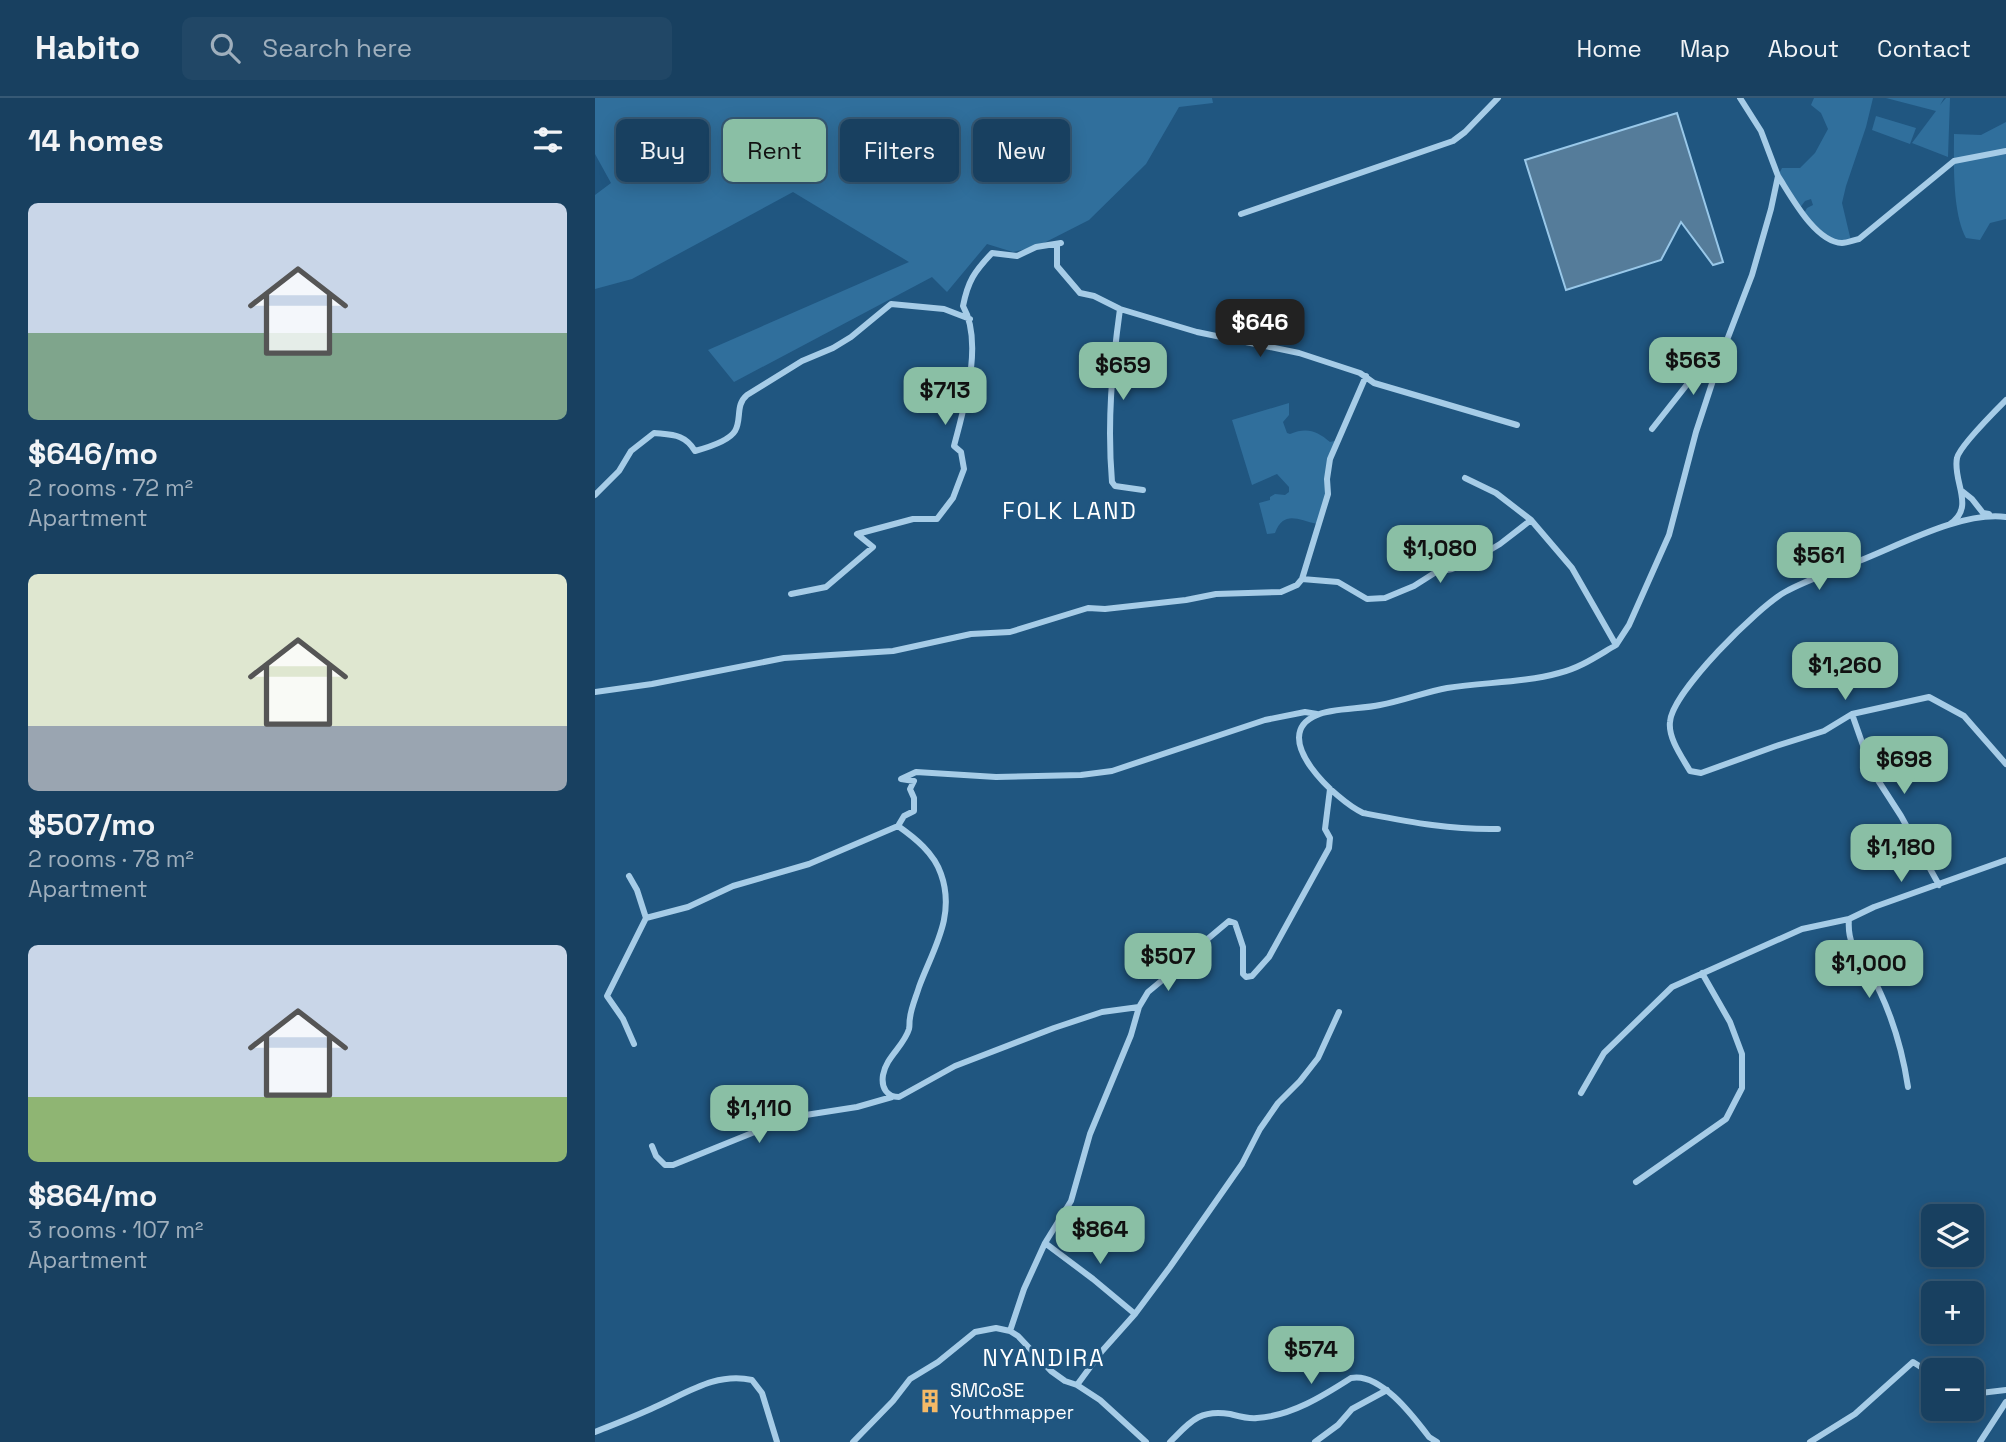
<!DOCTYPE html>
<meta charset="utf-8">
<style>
body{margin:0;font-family:"Space Grotesk",sans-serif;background:#214766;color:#f1f3f6;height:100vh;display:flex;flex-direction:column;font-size:26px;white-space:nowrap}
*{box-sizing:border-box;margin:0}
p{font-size:23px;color:#9fafbd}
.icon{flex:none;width:38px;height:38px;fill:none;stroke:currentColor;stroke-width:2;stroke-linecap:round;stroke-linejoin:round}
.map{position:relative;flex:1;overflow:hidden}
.panel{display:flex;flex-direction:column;background:#184060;width:595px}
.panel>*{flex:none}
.guide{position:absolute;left:21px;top:21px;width:665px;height:63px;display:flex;gap:14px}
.buttons{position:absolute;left:1326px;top:1106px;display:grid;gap:14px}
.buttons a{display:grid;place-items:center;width:63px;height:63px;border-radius:10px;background:#184060;box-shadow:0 4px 18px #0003,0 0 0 2px #365975;font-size:35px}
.price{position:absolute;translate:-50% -60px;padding:0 16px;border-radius:14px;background:#8abfa5;color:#111;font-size:23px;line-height:46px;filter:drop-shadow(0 2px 4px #0008)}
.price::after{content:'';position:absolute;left:50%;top:42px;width:21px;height:16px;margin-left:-10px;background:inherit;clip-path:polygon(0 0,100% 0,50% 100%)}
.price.active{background:#222;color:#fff}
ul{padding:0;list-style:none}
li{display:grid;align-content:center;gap:14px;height:371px;padding:0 28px}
li span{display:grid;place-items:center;height:217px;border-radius:10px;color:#555}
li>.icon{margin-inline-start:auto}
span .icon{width:126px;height:126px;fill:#fffc;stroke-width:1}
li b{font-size:30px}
h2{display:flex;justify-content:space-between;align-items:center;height:84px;padding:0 28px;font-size:30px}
.chip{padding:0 24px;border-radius:10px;background:#184060;box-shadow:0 4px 18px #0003,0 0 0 2px #365975;font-size:24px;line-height:63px}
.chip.active{background:#8abfa5;color:#111}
header{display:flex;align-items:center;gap:42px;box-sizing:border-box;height:98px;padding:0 35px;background:#184060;border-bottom:2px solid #365975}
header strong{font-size:33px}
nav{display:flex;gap:38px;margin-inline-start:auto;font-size:24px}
.search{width:490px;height:63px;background:#214766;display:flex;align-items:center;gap:18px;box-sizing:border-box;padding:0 24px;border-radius:10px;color:#9fafbd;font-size:26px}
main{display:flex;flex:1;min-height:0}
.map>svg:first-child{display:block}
</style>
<header>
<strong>Habito</strong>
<div class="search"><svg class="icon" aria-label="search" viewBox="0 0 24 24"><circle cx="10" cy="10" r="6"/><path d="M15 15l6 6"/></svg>Search here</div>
<nav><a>Home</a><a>Map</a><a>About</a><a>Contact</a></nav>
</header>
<main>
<section class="panel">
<h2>14 homes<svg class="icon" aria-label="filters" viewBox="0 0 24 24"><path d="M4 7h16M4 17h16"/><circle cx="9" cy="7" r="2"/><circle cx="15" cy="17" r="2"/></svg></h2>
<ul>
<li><span style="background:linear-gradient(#c9d6e8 60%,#7fa58c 0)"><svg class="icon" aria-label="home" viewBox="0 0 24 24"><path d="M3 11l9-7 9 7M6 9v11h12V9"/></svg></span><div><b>$646/mo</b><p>2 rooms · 72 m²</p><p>Apartment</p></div></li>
<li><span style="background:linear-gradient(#dfe7d0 70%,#9aa5b1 0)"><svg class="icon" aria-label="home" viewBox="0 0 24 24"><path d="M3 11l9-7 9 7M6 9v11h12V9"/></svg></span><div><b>$507/mo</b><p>2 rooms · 78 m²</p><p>Apartment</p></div></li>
<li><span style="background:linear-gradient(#c9d6e8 70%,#8fb573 0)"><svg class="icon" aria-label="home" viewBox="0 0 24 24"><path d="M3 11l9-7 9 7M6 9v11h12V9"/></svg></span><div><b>$864/mo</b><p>3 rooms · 107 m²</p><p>Apartment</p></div></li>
</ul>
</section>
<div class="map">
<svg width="1411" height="1344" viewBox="0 0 1411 1344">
<rect width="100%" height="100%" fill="#205680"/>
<path fill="#306f9c" d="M0,0H617L618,5L584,9L551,66L494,122L441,149L418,154L392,146L352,194L337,179L139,284L113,252L314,164L198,94L37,181L0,191V97L16,85L0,56Z
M1219,0H1278L1271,29L1251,88L1247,105L1256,143L1238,142L1208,117L1212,110L1218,107L1216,101L1210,103L1204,111L1183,78L1187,70H1205L1220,55L1233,31L1226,15L1216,7Z
M1291,0H1349L1345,7L1351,0H1355L1353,59L1317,45L1341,13Z
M1281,18L1321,30L1315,46L1277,32Z
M1411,24V121L1395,125L1385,142L1371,140C1357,114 1359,65 1359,36L1386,37Z
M694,305V317L688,324L692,335L695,336C712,329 722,333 735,344L744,342L735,361L733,396L722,426C703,422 689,412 680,435L672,436L664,405L675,402V399L680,396L690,397L694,394V389L682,376L657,387L637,322Z"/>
<path fill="#557c9a" stroke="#99c8e9" stroke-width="2" d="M1082,15L1128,164L1118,167L1086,124L1066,162L971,192L930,62Z"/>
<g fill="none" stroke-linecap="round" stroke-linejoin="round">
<path stroke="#a6cce7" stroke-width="6" d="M1183,78C1196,98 1220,144 1247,145C1252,145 1259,142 1264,141L1359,63L1411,53
M646,116L858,43L870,34L903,0
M462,147V168L485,195L499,198L525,211L602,234L704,255L765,275L779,285L922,327
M525,211C517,269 512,325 517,384L520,388L548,392
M1057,331L1105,270L1126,256
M870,380L901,395L936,422
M1367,393L1377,401L1388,415L1394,416
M0,397L24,373L36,353L59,335C78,337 90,336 100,353C111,350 134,343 140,333C147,321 140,307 152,297L207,263L238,250L256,239L296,206L349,211L375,221
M1411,419C1367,413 1305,447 1264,463C1240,473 1213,481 1190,494C1163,509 1077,594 1075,624C1073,640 1087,659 1095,673L1106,675L1181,648L1229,633L1257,616L1334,599L1369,618L1411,666
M1355,426C1381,409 1357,383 1362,360C1364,349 1401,312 1411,302
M707,481L733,396L732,381L735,361L771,278
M196,496L231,489L278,449L262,436L318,421H342L358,400L369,371L366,354L359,348C369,309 389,245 368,208C373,183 379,174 397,155L422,158L441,149L466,145
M0,594L57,586L189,560L298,553L376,536L415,534L493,510L510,511L591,502L621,496L686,494L702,487L707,481L743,484L772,501L790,500L819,488L841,474L857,471L873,465L905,446L936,422L977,470L1021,547L1034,527L1074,437L1101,334L1127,255L1157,177L1176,111L1183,78L1166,33L1145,0
M1257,616L1277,673L1306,718L1344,787
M303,728C320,740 339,755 346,776C361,818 338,851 324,889C321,899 316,910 315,920C314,924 315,927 314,931C309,948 291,959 288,977C286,990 292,999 304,999L360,968L459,930L507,914L544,909
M903,731C855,732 815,724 768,715C742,703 671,638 722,617C736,610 768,611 785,607C808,603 830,594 852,590C889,584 928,585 964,575C985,570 1002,558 1021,547
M34,778L42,792L51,820
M1254,821C1251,854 1273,866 1285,894C1299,924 1308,956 1313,989
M39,946L28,921L12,898L51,820L93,809L138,788L214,766L303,728L309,718L319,713V700L315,691L319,683L306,681L321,674L401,679L486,677L517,673L670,622L710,614L722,616
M986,995L1009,955L1077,889L1207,831L1254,821L1279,809L1411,762
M57,1048L61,1058L70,1067H78L162,1033L185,1021L262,1009L297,999
M1041,1084L1131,1021L1147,990V956L1135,924L1107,875
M450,1145L498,1181L540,1216
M415,1233L429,1191L450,1145L476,1103L495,1036L536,937L544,909L553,894L601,854L609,844L634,823L640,825L648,849V876L651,879L657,878L674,859L734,750L735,740L730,731L735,691
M482,1287L507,1253L540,1216L575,1169L647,1066L665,1031L683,1005L705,983L723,960L744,914
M1377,1296L1411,1292
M0,1334C20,1326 41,1318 60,1309C92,1295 121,1274 157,1282L167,1295L182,1344
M258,1344L298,1303L315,1281L343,1264L380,1234L401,1230L415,1233L423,1238L456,1273L470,1283L482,1287L505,1302L551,1344
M575,1344C595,1324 604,1311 635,1316C643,1318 653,1321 662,1320C696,1318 728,1298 756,1280C785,1274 818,1318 834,1339L842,1344
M720,1344L743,1327L757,1311L792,1292
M1215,1344L1260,1316L1318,1264L1329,1271L1340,1272
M1385,1344L1411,1304"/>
</g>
<defs>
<g id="building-bare" transform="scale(1.89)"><path d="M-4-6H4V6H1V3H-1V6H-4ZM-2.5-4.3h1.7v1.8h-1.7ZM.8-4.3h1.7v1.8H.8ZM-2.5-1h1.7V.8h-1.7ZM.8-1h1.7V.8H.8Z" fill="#f4b967" stroke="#205680" stroke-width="2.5" paint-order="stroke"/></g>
</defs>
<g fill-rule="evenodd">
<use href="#building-bare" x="335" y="1303"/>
</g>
<g text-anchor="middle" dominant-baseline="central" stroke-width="6" stroke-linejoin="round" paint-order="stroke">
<g font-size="19" fill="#fff" stroke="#205680" text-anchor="start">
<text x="355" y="1292">SMCoSE<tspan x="355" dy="22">Youthmapper</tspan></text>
</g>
<g font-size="23" letter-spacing="2" fill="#fff" stroke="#205680">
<text x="475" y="413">FOLK LAND</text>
<text x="449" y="1260">NYANDIRA</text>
</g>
</g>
</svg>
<div class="buttons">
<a><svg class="icon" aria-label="layers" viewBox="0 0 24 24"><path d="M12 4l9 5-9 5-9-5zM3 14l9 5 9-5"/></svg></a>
<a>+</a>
<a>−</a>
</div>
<b class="price active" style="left:665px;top:261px">$646</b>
<b class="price" style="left:1098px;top:299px">$563</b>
<b class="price" style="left:528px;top:304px">$659</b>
<b class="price" style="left:350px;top:329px">$713</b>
<b class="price" style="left:845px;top:487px">$1,080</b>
<b class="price" style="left:1224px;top:494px">$561</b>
<b class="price" style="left:1250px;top:604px">$1,260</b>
<b class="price" style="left:1309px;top:698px">$698</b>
<b class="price" style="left:1306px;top:786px">$1,180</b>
<b class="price" style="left:573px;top:895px">$507</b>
<b class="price" style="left:1274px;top:902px">$1,000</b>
<b class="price" style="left:164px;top:1047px">$1,110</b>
<b class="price" style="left:505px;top:1168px">$864</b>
<b class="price" style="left:716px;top:1288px">$574</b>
<div class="guide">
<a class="chip">Buy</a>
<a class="chip active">Rent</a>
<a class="chip">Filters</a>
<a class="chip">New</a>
</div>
</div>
</main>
